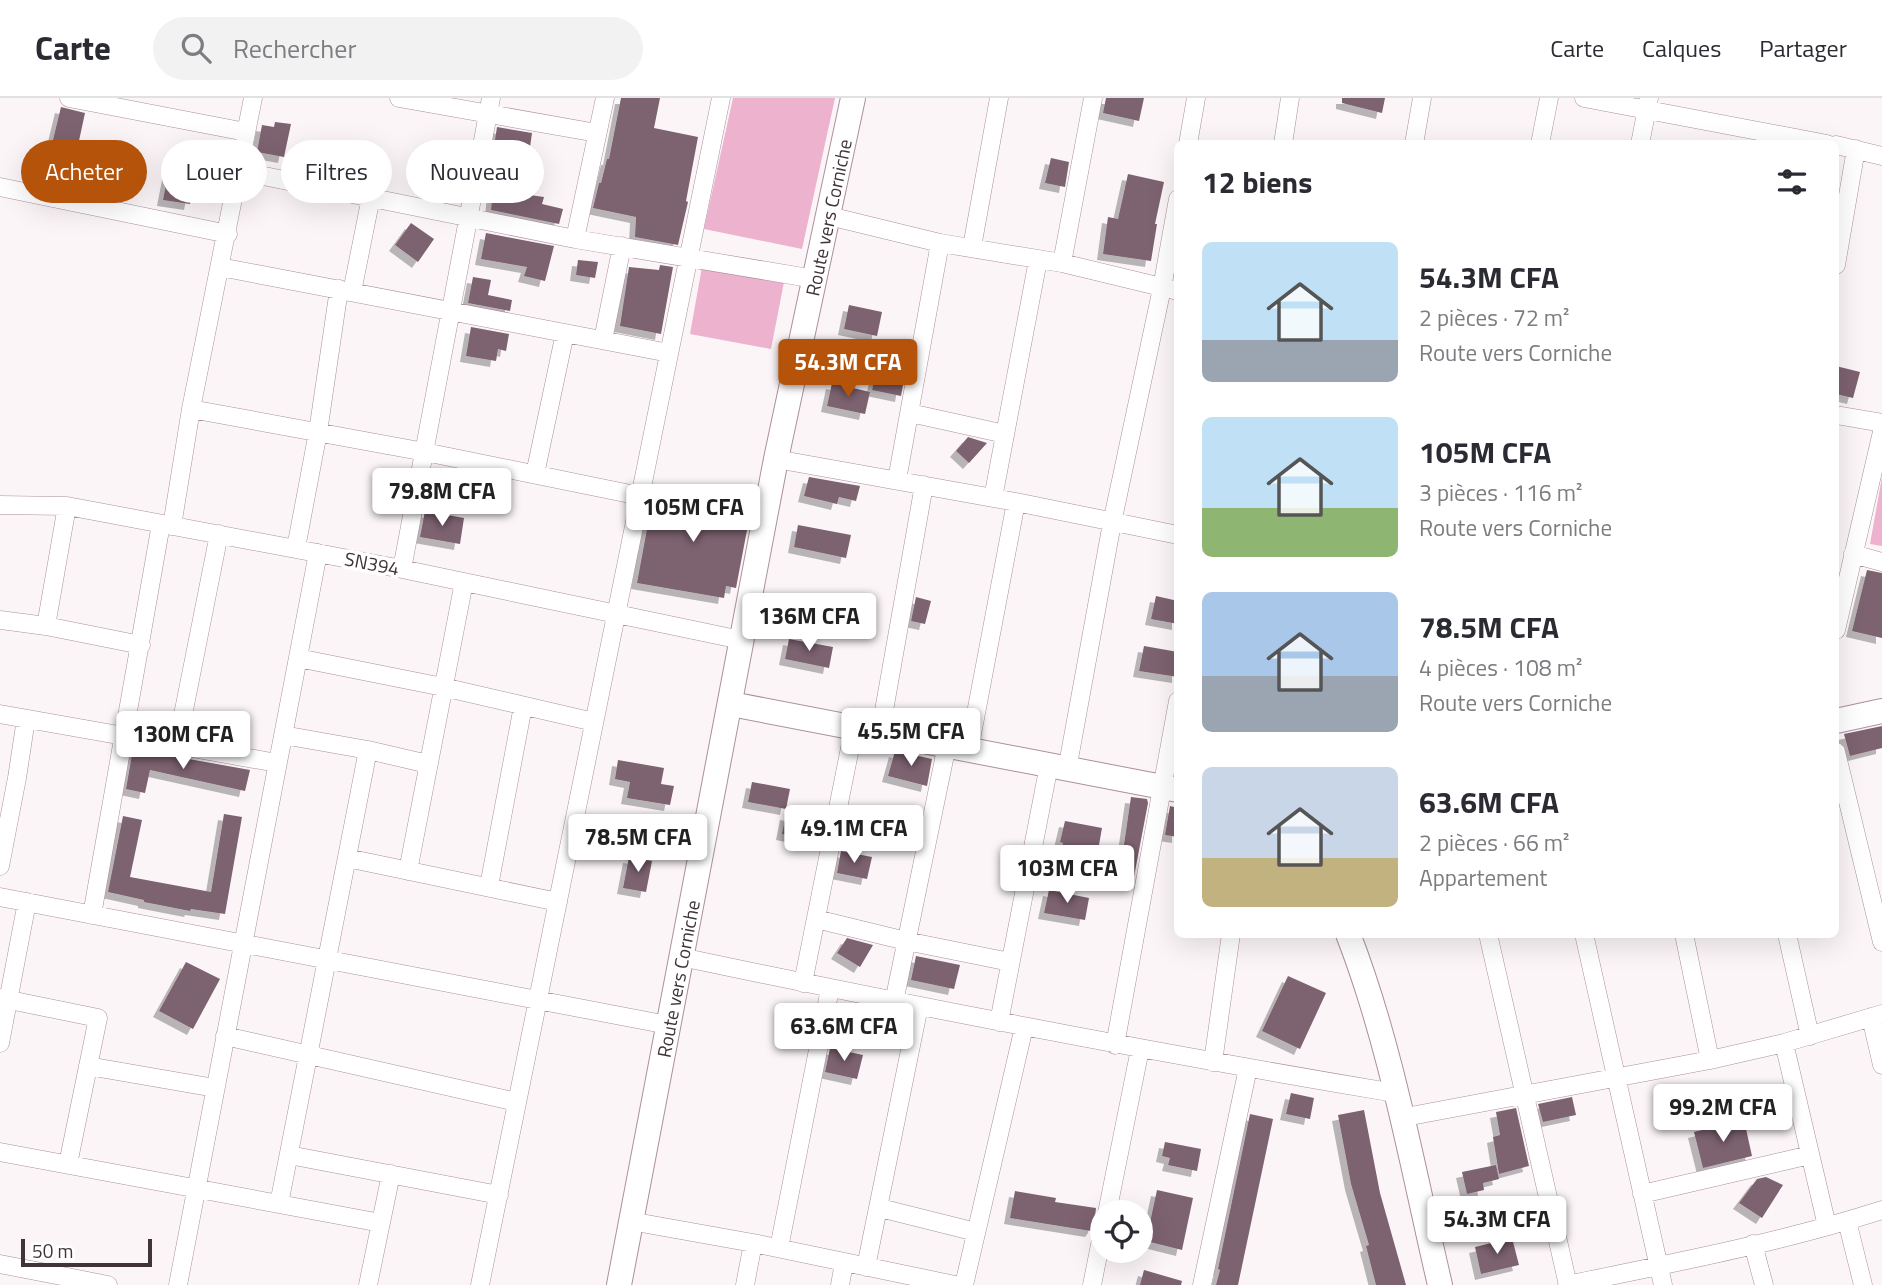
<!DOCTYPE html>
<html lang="fr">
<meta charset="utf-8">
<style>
body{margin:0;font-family:"Titillium Web",sans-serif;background:#f2f2f3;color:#2b2b33;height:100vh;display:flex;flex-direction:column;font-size:26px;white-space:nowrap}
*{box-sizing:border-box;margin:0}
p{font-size:23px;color:#7c7c81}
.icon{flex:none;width:38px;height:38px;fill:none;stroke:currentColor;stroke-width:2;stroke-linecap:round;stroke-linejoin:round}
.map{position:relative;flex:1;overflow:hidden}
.side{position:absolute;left:1174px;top:42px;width:665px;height:798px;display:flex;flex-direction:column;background:#fff;border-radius:10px;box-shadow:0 7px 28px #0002}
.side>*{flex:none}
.banner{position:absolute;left:21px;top:42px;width:665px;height:63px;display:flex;gap:14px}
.fabs{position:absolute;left:1090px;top:1102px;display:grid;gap:14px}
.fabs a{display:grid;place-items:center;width:63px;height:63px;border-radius:50%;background:#fff;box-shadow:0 7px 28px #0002;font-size:35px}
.scale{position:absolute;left:21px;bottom:18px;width:131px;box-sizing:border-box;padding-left:7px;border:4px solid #40343a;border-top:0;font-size:19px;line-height:24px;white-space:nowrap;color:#40343a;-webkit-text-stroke:5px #fff;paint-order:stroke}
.price{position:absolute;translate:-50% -60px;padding:0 16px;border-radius:7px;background:#fff;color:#222;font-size:23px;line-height:46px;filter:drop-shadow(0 2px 4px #0008)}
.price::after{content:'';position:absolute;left:50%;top:42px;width:21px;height:16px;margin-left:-10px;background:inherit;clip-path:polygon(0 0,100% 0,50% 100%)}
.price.selected{background:#b45309;color:#fff}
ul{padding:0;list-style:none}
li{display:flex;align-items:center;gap:21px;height:175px;padding:0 28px}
li span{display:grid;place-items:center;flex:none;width:196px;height:140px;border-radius:10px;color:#555}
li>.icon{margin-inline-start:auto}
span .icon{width:84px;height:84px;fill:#fffc;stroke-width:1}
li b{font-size:30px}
h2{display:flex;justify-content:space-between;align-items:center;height:84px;padding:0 28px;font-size:30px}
.chip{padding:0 24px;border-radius:32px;background:#fff;box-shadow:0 7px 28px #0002;font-size:24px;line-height:63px}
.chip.selected{background:#b45309;color:#fff}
header{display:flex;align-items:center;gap:42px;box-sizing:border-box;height:98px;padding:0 35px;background:#fff;border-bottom:2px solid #e1e1e2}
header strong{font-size:33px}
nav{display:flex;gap:38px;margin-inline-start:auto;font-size:24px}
.search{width:490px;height:63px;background:#f2f2f3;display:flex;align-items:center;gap:18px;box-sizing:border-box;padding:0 24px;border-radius:38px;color:#7c7c81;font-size:26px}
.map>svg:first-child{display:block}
</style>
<header>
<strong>Carte</strong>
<div class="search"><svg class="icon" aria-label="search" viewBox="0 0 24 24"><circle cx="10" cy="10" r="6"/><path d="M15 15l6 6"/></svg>Rechercher</div>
<nav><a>Carte</a><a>Calques</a><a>Partager</a></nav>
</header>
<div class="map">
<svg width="1882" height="1187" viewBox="0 0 1882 1187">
<defs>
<filter id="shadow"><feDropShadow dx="-6" dy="6" stdDeviation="0" flood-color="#0004"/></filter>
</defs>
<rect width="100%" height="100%" fill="#fbf5f8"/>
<path fill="#ecb2ce" d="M733,0H835L802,151L704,131Z
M702,169L784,184L771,251L690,236Z
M1882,379V448L1870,446Z"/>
<path fill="#7d626f" filter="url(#shadow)" d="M621,0H660L654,30L698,39L686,103L688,104L678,147L635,139L636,119L593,110L599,85H601L607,61H609Z
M1106,0H1144L1139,23L1103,15Z
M1342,0H1385L1382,15L1342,5Z
M61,9L85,15L77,52L52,46Z
M275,24L291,26L284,59L257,54L262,27L274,29Z
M497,29L532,35L530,49L495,42Z
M1051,60L1069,64L1065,89L1045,85Z
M95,64L109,67L105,90L90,87Z
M169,71L196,76L190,106L163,102Z
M1128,76L1164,84L1155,126H1157L1151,163L1103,156L1108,119L1118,121Z
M493,92L544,99L542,106L563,111L559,126L491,112Z
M411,125L434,141L418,164L395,147Z
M486,135L554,148L545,183L524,178L527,169L481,161Z
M578,162L598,164L595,180L576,177Z
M660,167L673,169L661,236L620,228L629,169L659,172Z
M473,179L491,182L488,197L512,202L510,213L468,205Z
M849,207L882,214L877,238L844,231Z
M471,229L509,236L506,253L498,251L496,263L466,258Z
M1836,268L1860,274L1853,300L1836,296Z
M877,271L905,276L901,298L872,292Z
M832,285L870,294L865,316L827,308Z
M968,339L987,345L969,365L956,353Z
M809,379L860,388L856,403L839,399L837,406L804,398Z
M655,388L668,390V395L751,411L736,490L726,488L724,500L637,485Z
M425,413L464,420L460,446L420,439Z
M798,427L851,437L846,460L794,449Z
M1867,472L1882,475V540L1852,533Z
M1156,498L1178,503V526L1151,521Z
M916,499L931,503L925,526L911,523Z
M789,541L833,549L829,570L785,561Z
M1144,548L1178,554V579L1139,573Z
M1882,628V650L1850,658L1844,636Z
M133,651L250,672L245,693L150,672L145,695L126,691Z
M895,653L932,661L927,688L888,678Z
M618,662L664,670L661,686L674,688L670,707L627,700L630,684L615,681Z
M752,684L790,691L786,711L748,704Z
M1131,699L1147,701L1148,705L1133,784L1119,781Z
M1170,708L1178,710V739L1165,737Z
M224,716L242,719L225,816L191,811L190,813L144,804V802L108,794L123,718L142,722L130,779L211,794Z
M786,716L824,724L820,744L782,736Z
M1065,723L1102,730L1094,775L1058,767L1063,745L1060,744Z
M841,753L872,759L867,781L837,775Z
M629,759L652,763L646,794L623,790Z
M1049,792L1089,800L1085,822L1044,815Z
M847,840L873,847L860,869L837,855Z
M916,858L960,867L954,891L911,882Z
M186,864L220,881L193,931L159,913Z
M1288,878L1326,895L1300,951L1262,933Z
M830,950L863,957L857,981L825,974Z
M1291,995L1314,1000L1310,1021L1286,1016Z
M1572,999L1576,1017L1543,1024L1538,1006Z
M1516,1010L1529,1068L1499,1076L1493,1039L1500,1037L1496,1014Z
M1364,1012L1380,1095L1406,1187H1376L1366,1148L1369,1147L1351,1086L1338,1017Z
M1250,1016L1273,1021L1238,1187H1216L1220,1172L1218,1171Z
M1744,1022L1752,1058L1703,1070L1694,1034Z
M1165,1044L1201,1051L1197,1073L1168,1067L1170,1060L1162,1058Z
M1496,1067L1499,1081L1483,1085L1484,1092L1467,1096L1462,1074Z
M1766,1079L1783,1087L1762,1120L1739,1105L1757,1081Z
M1157,1092L1193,1100L1182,1152L1146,1143Z
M1015,1093L1056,1100L1055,1104L1096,1110L1094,1129L1091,1133L1010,1120Z
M1512,1140L1519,1167L1481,1176L1475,1149Z
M1144,1172L1182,1183L1181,1187H1140Z"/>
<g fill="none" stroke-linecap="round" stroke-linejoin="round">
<g stroke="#ac8f9d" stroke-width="19">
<path id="street" d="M69,0L246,34
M399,0L597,35
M1584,0L1827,46
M1188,46L1196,0
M1283,46L1290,0
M1414,46L1422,0
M1540,46L1549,0
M1640,46L1649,0
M1836,47L1882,58
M239,73L575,141L815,181
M0,89L228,136
M829,118L940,145L1062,165L1178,193
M575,141L605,0
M972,149L999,0
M1062,165L1093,0
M1836,167L1856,51
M220,169L669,255
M352,194L371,99
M603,242L622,148
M191,311L425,354L640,398
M910,315L1005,336
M1836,317L1882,325
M776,361L1016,404L1178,437
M535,376L565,235
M897,382L940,145
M993,400L1038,162
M0,407L67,408L402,471L741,542
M172,428L191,311L253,0
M296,450L318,334L339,191
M1853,456L1882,464
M402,471L491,0
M0,522L46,528L141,547
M46,528L67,408
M1836,532L1882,334
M298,560L443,589L594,624
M0,616L277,665
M880,635L924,387
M283,637L368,652L428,666
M177,647L219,436
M969,652L1016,404
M1836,654L1882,844
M1067,672L1112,425L1162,190L1178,101
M347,760L558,804
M0,768L17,680L26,621
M408,773L464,484
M489,788L523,608
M0,799L668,927
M92,817L161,426
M816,821L906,843L1010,864
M1488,836L1568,1187
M1584,836L1663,1187
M1684,836L1710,962
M1787,836L1810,938
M681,859C918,909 1156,955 1395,995
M803,885L854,630
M0,900L98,920L68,1066
M894,904L947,647
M1871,919L1882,967
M999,924L1049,667
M225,938L517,1004
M0,945L27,804
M1784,945L1827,1128
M1115,947L1178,603
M1213,964L1231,836
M88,968L215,990
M1400,1020L1710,962L1784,945L1882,916
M0,1054L381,1125
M289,1057L499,1097
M1642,1096L1810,1057
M279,1106L368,652
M880,1110L976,1134
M1107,1115L1140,951
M630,1123L753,1145L955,1187
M1847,1123L1863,1187
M1753,1146L1764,1187
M779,1150L830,891
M0,1166L108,1187
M866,1169L919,908
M178,1187L318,455
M368,1187L391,1076
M480,1187L721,0
M745,1187L753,1145
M840,1187L844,1165
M964,1187L1024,929
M1092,1187L1102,1137
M1202,1187L1248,970
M1567,1187C1672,1165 1779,1145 1882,1112"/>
</g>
<g stroke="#ac8f9d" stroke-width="26">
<g id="secondary">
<path d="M731,606L1178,692"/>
<path d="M1836,623L1882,613"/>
<path d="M1348,836C1391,946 1413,1072 1440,1187"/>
<path id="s1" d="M619,1187L776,361L853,0"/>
</g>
</g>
<use href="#street" stroke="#fff" stroke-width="18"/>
<use href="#secondary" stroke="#fff" stroke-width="24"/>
</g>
<g text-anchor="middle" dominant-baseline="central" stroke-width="7" stroke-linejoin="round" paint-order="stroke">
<g font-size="19" fill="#40343a" stroke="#fff">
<text stroke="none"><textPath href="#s1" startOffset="1088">Route vers Corniche</textPath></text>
<text transform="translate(372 465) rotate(11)">SN394</text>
<text stroke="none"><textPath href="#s1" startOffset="312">Route vers Corniche</textPath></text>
</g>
</g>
</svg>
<div class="fabs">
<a><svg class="icon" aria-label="locate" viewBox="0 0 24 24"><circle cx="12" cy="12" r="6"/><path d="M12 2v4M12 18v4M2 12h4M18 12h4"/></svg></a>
</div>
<div class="scale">50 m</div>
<b class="price selected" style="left:848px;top:301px">54.3M CFA</b>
<b class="price" style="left:442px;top:430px">79.8M CFA</b>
<b class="price" style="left:693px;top:446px">105M CFA</b>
<b class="price" style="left:809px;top:555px">136M CFA</b>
<b class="price" style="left:911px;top:670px">45.5M CFA</b>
<b class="price" style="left:183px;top:673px">130M CFA</b>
<b class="price" style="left:854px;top:767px">49.1M CFA</b>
<b class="price" style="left:638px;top:776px">78.5M CFA</b>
<b class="price" style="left:1067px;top:807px">103M CFA</b>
<b class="price" style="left:844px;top:965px">63.6M CFA</b>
<b class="price" style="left:1723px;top:1046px">99.2M CFA</b>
<b class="price" style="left:1497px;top:1158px">54.3M CFA</b>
<div class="banner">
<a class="chip selected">Acheter</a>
<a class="chip">Louer</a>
<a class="chip">Filtres</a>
<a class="chip">Nouveau</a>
</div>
<section class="side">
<h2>12 biens<svg class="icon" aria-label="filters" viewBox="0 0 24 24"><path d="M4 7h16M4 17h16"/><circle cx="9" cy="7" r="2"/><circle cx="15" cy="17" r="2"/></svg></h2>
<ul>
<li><span style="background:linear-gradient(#bfe0f5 70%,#9aa5b1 0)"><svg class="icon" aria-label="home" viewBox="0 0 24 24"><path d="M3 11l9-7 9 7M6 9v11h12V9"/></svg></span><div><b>54.3M CFA</b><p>2 pièces · 72 m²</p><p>Route vers Corniche</p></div></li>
<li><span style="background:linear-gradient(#bfe0f5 65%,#8fb573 0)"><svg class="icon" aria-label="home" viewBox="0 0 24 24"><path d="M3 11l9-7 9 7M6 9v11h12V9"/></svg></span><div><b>105M CFA</b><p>3 pièces · 116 m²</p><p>Route vers Corniche</p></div></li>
<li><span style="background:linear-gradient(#a9c7e8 60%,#9aa5b1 0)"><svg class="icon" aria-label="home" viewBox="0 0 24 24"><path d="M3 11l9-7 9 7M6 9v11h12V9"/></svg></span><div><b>78.5M CFA</b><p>4 pièces · 108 m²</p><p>Route vers Corniche</p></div></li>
<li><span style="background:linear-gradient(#c9d6e8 65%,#c2b280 0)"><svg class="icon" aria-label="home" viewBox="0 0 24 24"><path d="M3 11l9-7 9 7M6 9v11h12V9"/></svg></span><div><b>63.6M CFA</b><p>2 pièces · 66 m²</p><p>Appartement</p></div></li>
</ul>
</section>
</div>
